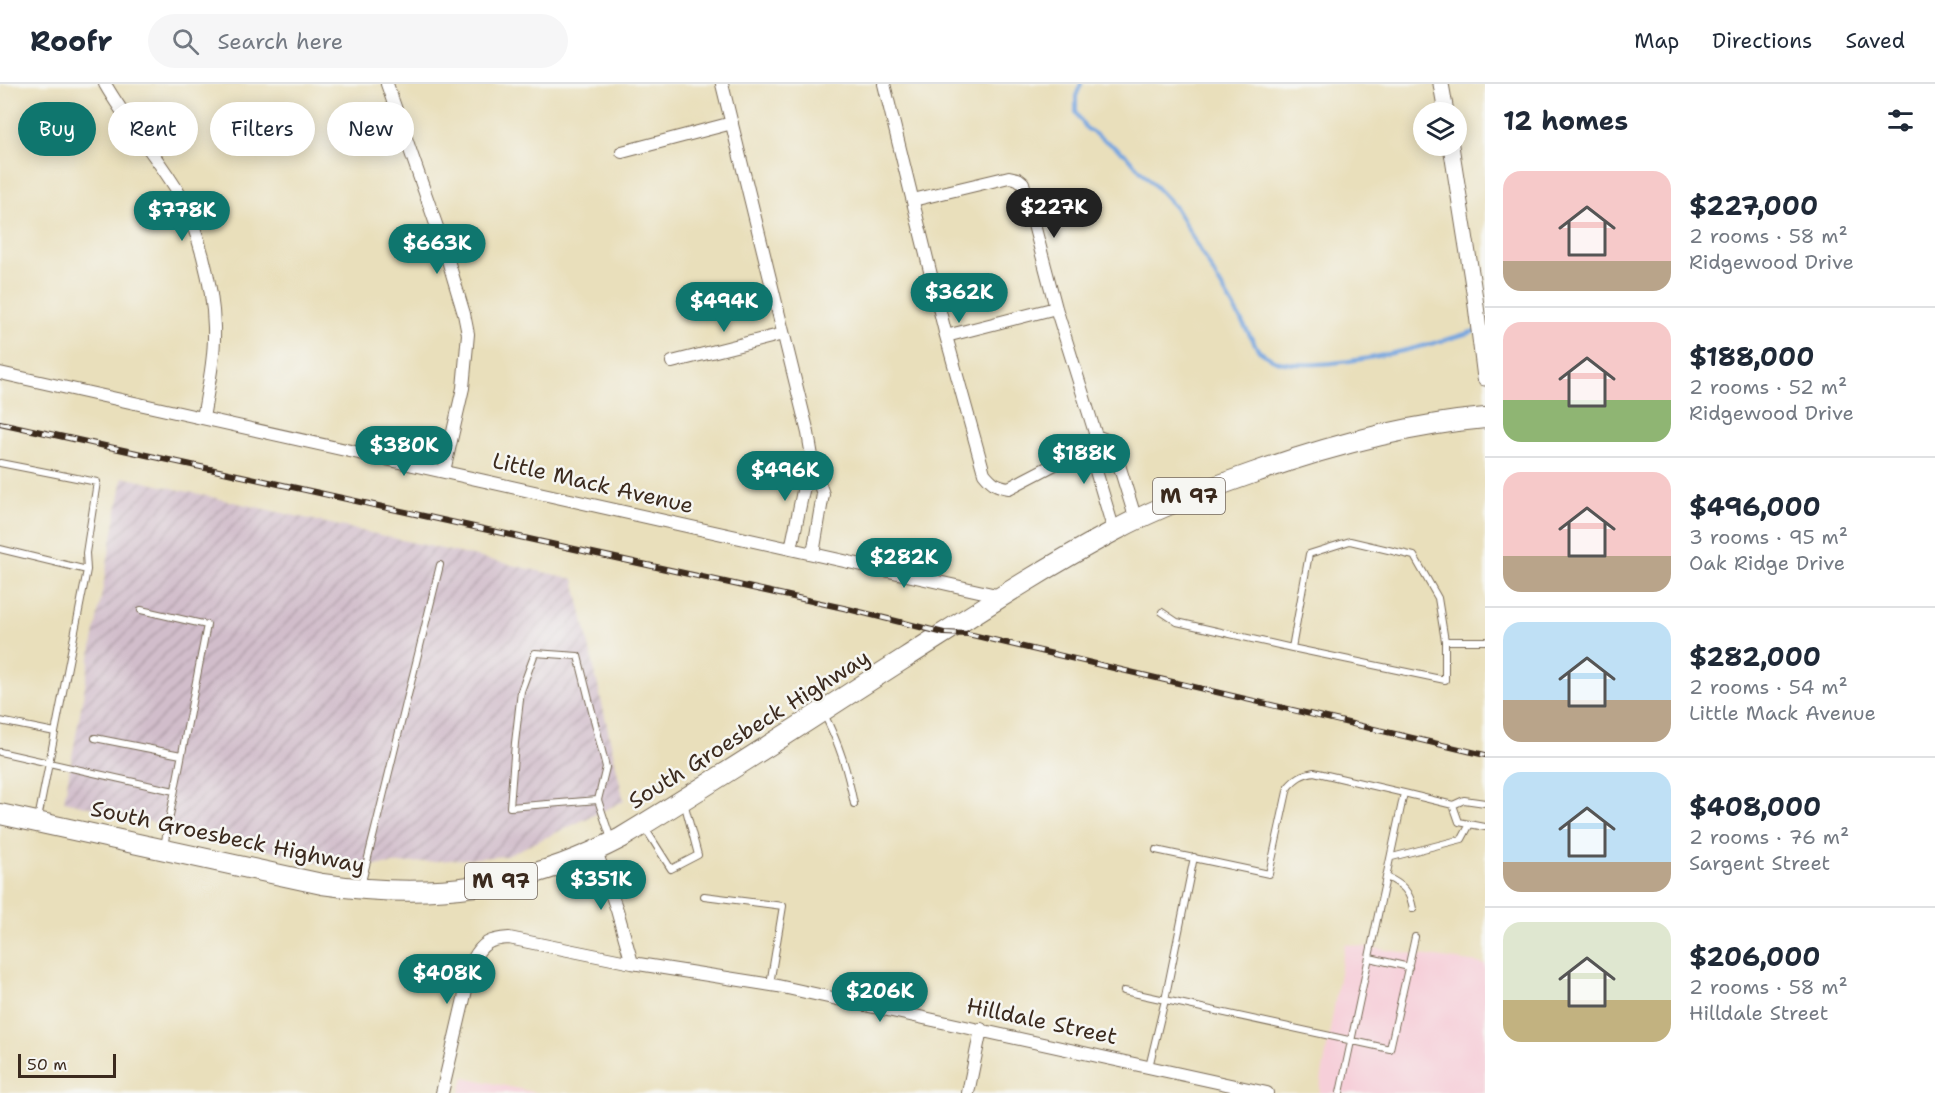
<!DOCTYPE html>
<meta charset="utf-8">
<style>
body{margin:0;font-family:"Shantell Sans",sans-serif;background:#f6f6f7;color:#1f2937;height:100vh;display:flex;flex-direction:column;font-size:22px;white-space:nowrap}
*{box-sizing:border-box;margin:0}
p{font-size:20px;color:#747a83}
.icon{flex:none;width:33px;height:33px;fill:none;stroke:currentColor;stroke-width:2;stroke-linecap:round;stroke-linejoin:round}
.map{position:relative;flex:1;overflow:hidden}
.drawer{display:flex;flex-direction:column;background:#fff;width:450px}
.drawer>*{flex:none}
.hud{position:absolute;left:18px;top:18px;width:570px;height:54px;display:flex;gap:12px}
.buttons{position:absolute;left:1413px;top:18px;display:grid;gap:12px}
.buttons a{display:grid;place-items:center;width:54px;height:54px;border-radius:50%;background:#fff;box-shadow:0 3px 15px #0003;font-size:30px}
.scale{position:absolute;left:18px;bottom:15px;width:98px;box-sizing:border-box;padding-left:6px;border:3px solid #3b2a1e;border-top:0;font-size:16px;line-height:21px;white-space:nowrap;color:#3b2a1e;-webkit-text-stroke:4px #f6f6f2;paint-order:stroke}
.price{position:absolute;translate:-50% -51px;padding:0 14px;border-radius:21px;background:#0f766e;color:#fff;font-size:20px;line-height:39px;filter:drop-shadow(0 2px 3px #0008)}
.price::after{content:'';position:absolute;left:50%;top:36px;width:18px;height:14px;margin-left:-9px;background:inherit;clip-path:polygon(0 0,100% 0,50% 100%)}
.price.on{background:#222;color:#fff}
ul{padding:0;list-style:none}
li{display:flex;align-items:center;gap:18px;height:150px;padding:0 18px}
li+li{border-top:2px solid #e0e1e3}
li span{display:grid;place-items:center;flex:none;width:168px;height:120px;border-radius:18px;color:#555}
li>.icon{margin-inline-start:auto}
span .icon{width:72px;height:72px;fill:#fffc;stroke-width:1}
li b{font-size:26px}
h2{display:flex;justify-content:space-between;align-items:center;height:72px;padding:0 18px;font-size:26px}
.pill{padding:0 21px;border-radius:27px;background:#fff;box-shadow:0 3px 15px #0003;font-size:21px;line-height:54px}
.pill.on{background:#0f766e;color:#fff}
header{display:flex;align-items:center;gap:36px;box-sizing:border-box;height:84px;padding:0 30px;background:#fff;border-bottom:2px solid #e0e1e3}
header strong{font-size:28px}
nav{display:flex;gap:33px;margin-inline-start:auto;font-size:21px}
.search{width:420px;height:54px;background:#f6f6f7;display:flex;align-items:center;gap:15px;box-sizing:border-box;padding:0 21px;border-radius:33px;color:#747a83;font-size:22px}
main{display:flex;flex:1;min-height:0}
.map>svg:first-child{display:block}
</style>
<header>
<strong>Roofr</strong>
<div class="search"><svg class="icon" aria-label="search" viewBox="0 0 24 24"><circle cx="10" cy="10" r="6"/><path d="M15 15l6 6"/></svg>Search here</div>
<nav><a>Map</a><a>Directions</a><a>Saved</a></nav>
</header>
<main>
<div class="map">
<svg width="1485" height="1009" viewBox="0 0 1485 1009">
<defs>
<pattern id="industrial-furrows" width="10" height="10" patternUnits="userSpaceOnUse" patternTransform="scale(1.5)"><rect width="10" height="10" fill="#d1bdcb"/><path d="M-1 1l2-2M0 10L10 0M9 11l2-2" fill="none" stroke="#ab9aa4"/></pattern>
</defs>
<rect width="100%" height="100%" fill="#f6f6f2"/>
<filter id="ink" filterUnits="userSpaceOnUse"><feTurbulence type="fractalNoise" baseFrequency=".0167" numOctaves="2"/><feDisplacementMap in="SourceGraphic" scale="12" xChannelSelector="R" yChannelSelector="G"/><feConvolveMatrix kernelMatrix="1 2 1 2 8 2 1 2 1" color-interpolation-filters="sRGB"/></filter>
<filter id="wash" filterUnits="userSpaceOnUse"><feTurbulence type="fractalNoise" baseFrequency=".008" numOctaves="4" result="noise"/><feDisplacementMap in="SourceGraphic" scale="24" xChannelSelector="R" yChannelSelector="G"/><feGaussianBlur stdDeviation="1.35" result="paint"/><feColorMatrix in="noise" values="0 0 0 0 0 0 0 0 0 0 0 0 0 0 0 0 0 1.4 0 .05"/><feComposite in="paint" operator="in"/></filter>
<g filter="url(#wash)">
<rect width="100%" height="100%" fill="#e9dfbb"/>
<path fill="#f6cfd9" d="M1345,860L1485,880V1009H1319Z
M464,993L538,1009H460Z"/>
<path fill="url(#industrial-furrows)" d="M123,393L574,495L624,717L506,772L340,784L64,717Z"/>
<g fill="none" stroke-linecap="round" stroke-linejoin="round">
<path stroke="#75a5df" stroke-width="4" d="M1081,0L1076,12V29L1086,44L1125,70L1175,123L1259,267C1265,271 1272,276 1279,278C1330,288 1425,263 1475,247"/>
</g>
</g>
<g filter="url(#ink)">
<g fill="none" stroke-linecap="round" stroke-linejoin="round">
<g stroke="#786955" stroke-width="8">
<path id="service" d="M0,379L97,398L86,469L87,486L38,735
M1350,457L1414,472L1438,514L1445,557V596L1292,564L1309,470Z
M0,465L87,486
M141,526L207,541L164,762
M1162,528L1177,538L1292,564
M1445,557H1485
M824,630C840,662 847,685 854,720
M0,637L55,648
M95,654L181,671
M0,668L174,707
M598,716L606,683L578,572L535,569L521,607L515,659L510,723L598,716L611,755
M1453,721L1459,738L1485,743
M645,744L671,785L698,771L684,718
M1156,766L1269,790L1288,703C1296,694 1302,690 1314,688L1404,709
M1392,773L1462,755L1470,740
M1387,793C1403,801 1410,807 1413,825
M361,802L440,481
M704,812L783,822L770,900
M1370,874L1409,883
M1124,907L1390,965L1415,853
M1149,983L1165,916L1194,773
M1340,1009L1404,709L1453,721L1464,716L1485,719"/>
</g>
<g stroke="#786955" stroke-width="14">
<path id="minor" d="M105,0C126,37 155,70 177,106C198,143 213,201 214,243C215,273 208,304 203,334
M387,0L445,166L464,230L468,250L463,304L444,387
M722,0L808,349L814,384L823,410L813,470
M884,0L946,252L984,389C992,399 996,402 1009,404L1078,368L1096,352
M622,68L732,39
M913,116L1009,93L1018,95L1023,99L1056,224L1096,352L1093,377L1114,447
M946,252L1056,224
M672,278L783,250
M0,289L1001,512
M1096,352L1112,358L1136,436
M791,465L804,402L814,384
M596,767L617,826L632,879
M442,1009L473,876C482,859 490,855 509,854L632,879L778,902L1267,1009
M968,1009L981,945"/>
</g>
<g stroke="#786955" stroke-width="17">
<path id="tertiary" d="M1441,0L1446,28
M1451,62L1475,214L1485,294"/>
</g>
<g stroke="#786955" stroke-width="22">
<path id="primary" d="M0,730L322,800C430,816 524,805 621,754C717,696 811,634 905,574C974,530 1042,485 1114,447C1158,423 1205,406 1253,389C1329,362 1405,341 1485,334"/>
</g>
<use href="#service" stroke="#fff" stroke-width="6"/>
<use href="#minor" stroke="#fff" stroke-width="12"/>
<use href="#tertiary" stroke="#fff" stroke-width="15"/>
<use href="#primary" stroke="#fff" stroke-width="20"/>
<g stroke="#3b2a1e" stroke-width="6">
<path id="rail" d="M0,339L848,525L944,549L968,550L1485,671"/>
</g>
<use href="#rail" stroke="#f6f6f2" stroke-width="4" stroke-dasharray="11" stroke-linecap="butt"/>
</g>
</g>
<g text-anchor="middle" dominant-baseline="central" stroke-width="5" stroke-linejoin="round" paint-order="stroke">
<g fill="#f6f6f2" stroke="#73675e" stroke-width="1.5">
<rect x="1153" y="394" width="72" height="36" rx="4.5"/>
<rect x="465" y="779" width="72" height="36" rx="4.5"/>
</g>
<g font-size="21" font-weight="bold" fill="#3b2a1e">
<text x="1189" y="412">M 97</text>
<text x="501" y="797">M 97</text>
</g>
<g font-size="22" fill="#3b2a1e" stroke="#f6f6f2">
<text transform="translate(593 399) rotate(13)">Little Mack Avenue</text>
<text transform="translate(749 645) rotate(-32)">South Groesbeck Highway</text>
<text transform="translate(228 753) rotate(12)">South Groesbeck Highway</text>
<text transform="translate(1042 937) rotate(12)">Hilldale Street</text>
</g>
</g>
</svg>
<div class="buttons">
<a><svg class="icon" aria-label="layers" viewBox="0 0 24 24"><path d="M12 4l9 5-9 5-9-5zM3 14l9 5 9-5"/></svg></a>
</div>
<div class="scale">50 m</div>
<b class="price on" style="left:1054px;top:155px">$227K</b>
<b class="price" style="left:182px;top:158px">$778K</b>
<b class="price" style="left:437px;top:191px">$663K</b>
<b class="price" style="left:959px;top:240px">$362K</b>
<b class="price" style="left:724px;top:249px">$494K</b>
<b class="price" style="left:404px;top:393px">$380K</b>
<b class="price" style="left:1084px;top:401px">$188K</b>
<b class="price" style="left:785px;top:418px">$496K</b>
<b class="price" style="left:904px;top:505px">$282K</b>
<b class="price" style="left:601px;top:827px">$351K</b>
<b class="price" style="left:447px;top:921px">$408K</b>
<b class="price" style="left:880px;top:939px">$206K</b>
<div class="hud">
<a class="pill on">Buy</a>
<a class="pill">Rent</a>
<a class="pill">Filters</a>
<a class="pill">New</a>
</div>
</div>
<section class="drawer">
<h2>12 homes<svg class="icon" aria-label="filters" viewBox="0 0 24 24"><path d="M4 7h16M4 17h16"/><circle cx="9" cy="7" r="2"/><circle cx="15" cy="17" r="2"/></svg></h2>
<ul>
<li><span style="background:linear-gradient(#f6c9c9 75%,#b9a48a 0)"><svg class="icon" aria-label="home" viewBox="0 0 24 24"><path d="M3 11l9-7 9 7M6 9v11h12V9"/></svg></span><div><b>$227,000</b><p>2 rooms · 58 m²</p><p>Ridgewood Drive</p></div></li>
<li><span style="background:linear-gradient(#f6c9c9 65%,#8fb573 0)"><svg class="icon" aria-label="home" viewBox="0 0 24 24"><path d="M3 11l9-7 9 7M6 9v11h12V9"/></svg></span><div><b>$188,000</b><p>2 rooms · 52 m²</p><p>Ridgewood Drive</p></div></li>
<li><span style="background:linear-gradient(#f6c9c9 70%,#b9a48a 0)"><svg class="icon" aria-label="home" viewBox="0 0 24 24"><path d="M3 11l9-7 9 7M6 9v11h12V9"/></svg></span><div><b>$496,000</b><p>3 rooms · 95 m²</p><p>Oak Ridge Drive</p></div></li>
<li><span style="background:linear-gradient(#bfe0f5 65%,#b9a48a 0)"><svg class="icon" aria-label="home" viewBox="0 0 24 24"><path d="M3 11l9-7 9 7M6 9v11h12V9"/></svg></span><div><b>$282,000</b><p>2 rooms · 54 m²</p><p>Little Mack Avenue</p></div></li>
<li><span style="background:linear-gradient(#bfe0f5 75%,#b9a48a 0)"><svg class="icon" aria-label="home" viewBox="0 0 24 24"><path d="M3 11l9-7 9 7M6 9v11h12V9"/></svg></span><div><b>$408,000</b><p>2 rooms · 76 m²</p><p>Sargent Street</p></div></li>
<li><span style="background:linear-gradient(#dfe7d0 65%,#c2b280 0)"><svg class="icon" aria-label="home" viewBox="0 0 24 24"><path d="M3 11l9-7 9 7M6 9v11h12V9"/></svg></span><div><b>$206,000</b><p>2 rooms · 58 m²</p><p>Hilldale Street</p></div></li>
</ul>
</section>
</main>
